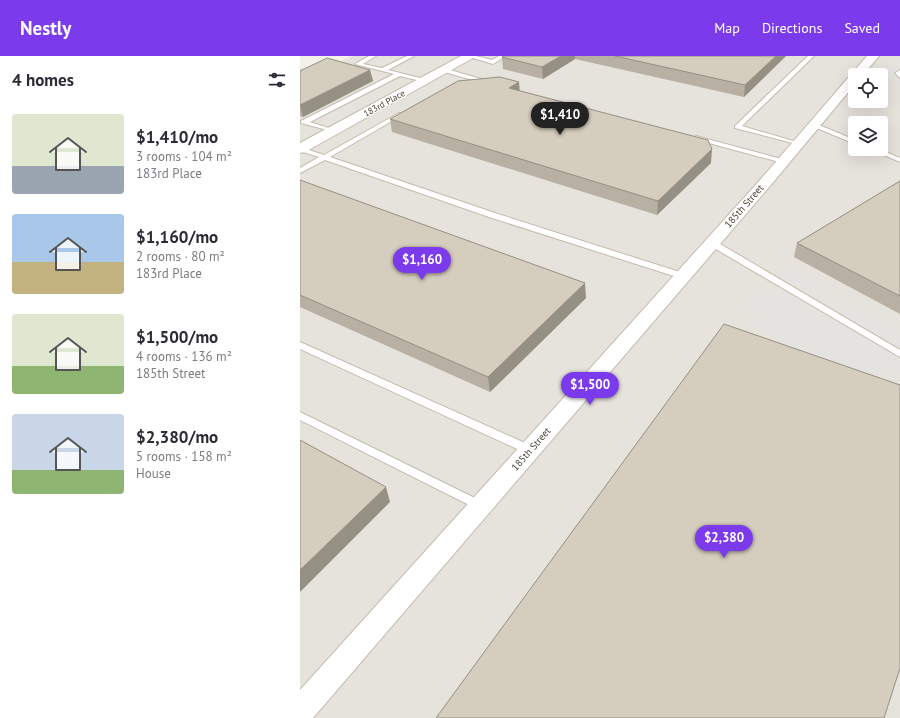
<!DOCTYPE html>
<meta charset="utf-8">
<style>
body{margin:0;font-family:"PT Sans",sans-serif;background:#f2f2f3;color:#2b2b33;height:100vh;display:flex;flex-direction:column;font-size:15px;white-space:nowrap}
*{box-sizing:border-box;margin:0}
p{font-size:13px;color:#7c7c81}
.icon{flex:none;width:22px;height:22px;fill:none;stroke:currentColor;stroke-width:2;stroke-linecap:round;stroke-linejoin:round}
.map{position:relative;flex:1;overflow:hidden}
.sheet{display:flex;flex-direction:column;background:#fff;width:300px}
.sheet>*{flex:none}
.buttons{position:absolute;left:548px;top:12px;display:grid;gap:8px}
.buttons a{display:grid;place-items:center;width:40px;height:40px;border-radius:4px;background:#fff;box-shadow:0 4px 16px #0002;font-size:20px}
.price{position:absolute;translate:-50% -34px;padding:0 9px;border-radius:14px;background:#7c3aed;color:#fff;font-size:13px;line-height:26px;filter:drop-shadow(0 1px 2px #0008)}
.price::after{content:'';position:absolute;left:50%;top:24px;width:12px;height:9px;margin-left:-6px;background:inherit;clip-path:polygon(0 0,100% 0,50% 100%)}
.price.current{background:#222;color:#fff}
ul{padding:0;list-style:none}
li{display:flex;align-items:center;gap:12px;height:100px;padding:0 12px}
li span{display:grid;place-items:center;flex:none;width:112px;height:80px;border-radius:4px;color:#555}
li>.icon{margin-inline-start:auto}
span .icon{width:48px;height:48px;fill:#fffc;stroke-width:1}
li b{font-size:17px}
h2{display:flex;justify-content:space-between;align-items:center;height:48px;padding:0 12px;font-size:17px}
header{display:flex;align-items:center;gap:24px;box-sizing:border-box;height:56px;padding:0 20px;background:#7c3aed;color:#fff}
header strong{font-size:19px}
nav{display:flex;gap:22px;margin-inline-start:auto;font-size:14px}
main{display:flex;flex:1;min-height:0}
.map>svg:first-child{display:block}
</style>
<header>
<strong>Nestly</strong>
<nav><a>Map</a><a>Directions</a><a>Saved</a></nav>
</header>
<main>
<section class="sheet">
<h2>4 homes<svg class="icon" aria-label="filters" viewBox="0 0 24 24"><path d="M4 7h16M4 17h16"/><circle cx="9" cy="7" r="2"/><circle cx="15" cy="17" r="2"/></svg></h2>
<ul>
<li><span style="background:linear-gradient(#dfe7d0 65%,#9aa5b1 0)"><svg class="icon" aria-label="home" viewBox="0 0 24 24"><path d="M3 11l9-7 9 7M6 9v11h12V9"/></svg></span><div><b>$1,410/mo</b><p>3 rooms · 104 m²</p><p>183rd Place</p></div></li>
<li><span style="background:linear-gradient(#a9c7e8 60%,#c2b280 0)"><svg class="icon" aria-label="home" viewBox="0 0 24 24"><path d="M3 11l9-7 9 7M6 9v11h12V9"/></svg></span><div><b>$1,160/mo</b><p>2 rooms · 80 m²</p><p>183rd Place</p></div></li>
<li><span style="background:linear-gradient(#dfe7d0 65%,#8fb573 0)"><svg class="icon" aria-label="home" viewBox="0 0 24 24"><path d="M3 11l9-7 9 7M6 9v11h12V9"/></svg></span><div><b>$1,500/mo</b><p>4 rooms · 136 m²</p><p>185th Street</p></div></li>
<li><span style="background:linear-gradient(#c9d6e8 70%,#8fb573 0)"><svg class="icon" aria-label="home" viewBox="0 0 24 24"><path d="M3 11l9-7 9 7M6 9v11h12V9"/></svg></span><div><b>$2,380/mo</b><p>5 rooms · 158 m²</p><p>House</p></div></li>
</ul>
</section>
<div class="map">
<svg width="600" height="662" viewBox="0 0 600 662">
<rect width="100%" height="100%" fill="#f4f1e8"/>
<path fill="#e6e2dc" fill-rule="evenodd" d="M53,0H600V662H0V12L39,6ZM555,19H581V45H555ZM555,67H581V93H555Z"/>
<path fill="#e5e3df" d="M600,5V27L581,20L590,9Z
M488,212L600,274V316L595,313L581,324L567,316L517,311L450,268L461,261L444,255L459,233L475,238L479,231L467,224Z"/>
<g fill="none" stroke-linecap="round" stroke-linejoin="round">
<g stroke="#c2bcad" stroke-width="2">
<path id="lane" d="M69,0H76L63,8L82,12L107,0H114L88,14L128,24L125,26L100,20L10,66L35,74V76L1,67V65L94,18L55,8Z
M166,0H176L192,4L199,0H206L193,8Z
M508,0H514L442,70L500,87V89L435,72V70Z
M143,12L192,26L193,27L190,29L141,15V13Z
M600,14V22L595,17Z
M99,57L104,58L30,101L198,158L386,218L387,220L386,222H380L192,162L25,104L0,117V112L19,101L0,95V91L24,99Z
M514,67L555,84V88L512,70L511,69Z
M396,80L485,104L486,105L483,107L394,83L393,82Z
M570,93H579L600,102V106Z
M409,185H415L600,294V301L409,189Z
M0,286L234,391L235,394L234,397H226L0,293Z
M0,356L185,447L187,450L185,453L181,455L177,453L0,364Z"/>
</g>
<g stroke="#c2bcad" stroke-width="2">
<path id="street" d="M161,0H175L173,2L5,96L0,97V87Z
M567,0H579L563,19H555V28L470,130L13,662H0V634L460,124Z"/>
</g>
<use href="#lane" fill="#fff" fill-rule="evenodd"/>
<use href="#street" fill="#fff" fill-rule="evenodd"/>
</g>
<path fill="#b7b0a3" d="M204,0H486L444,41L275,3L243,23L203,13L202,1Z
M70,14L73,25L3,61L0,60V15Z
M219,34L411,107L357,159L92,76L90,63Z
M0,124L286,242L190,336L0,251Z
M600,125V258L494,201L497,187Z"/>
<path fill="#959084" d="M261,0H275V3L243,23L242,11Z
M476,0H486L444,41L445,29Z
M70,14L73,25L3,61L0,49Z
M219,26L220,38L209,32Z
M412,93L411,107L357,159L358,145Z
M285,227L286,242L190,336L188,321Z
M86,431L90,446L0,536V514Z"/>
<path fill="#d5cdbd" stroke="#959084" d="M204,0H261L242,11L202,1Z
M315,0H476L445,29Z
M27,2L70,14L0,49V15Z
M200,21L219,26L209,32L408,84L412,93L358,145L90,63L158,25Z
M0,124L285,227L188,321L0,239Z
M600,125V240L497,187Z
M424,268L600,329V612L584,662H136Z
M0,384L86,431L0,514Z"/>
<g text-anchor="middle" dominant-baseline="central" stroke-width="3" stroke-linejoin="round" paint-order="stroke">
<g font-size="9" fill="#474236" stroke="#fff">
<text transform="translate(84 47) rotate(-29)">183rd Place</text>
</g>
<g font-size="10" fill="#474236" stroke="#fff">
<text transform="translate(444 150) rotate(-49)">185th Street</text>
<text transform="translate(231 393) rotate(-49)">185th Street</text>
</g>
</g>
</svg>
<div class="buttons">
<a><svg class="icon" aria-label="locate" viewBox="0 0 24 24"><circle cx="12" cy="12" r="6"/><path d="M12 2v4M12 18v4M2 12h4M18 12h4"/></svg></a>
<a><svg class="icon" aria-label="layers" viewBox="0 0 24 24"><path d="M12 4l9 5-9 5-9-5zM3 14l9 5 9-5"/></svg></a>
</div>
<b class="price current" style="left:260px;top:80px">$1,410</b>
<b class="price" style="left:122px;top:225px">$1,160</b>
<b class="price" style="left:290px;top:350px">$1,500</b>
<b class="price" style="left:424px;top:503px">$2,380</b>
</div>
</main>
